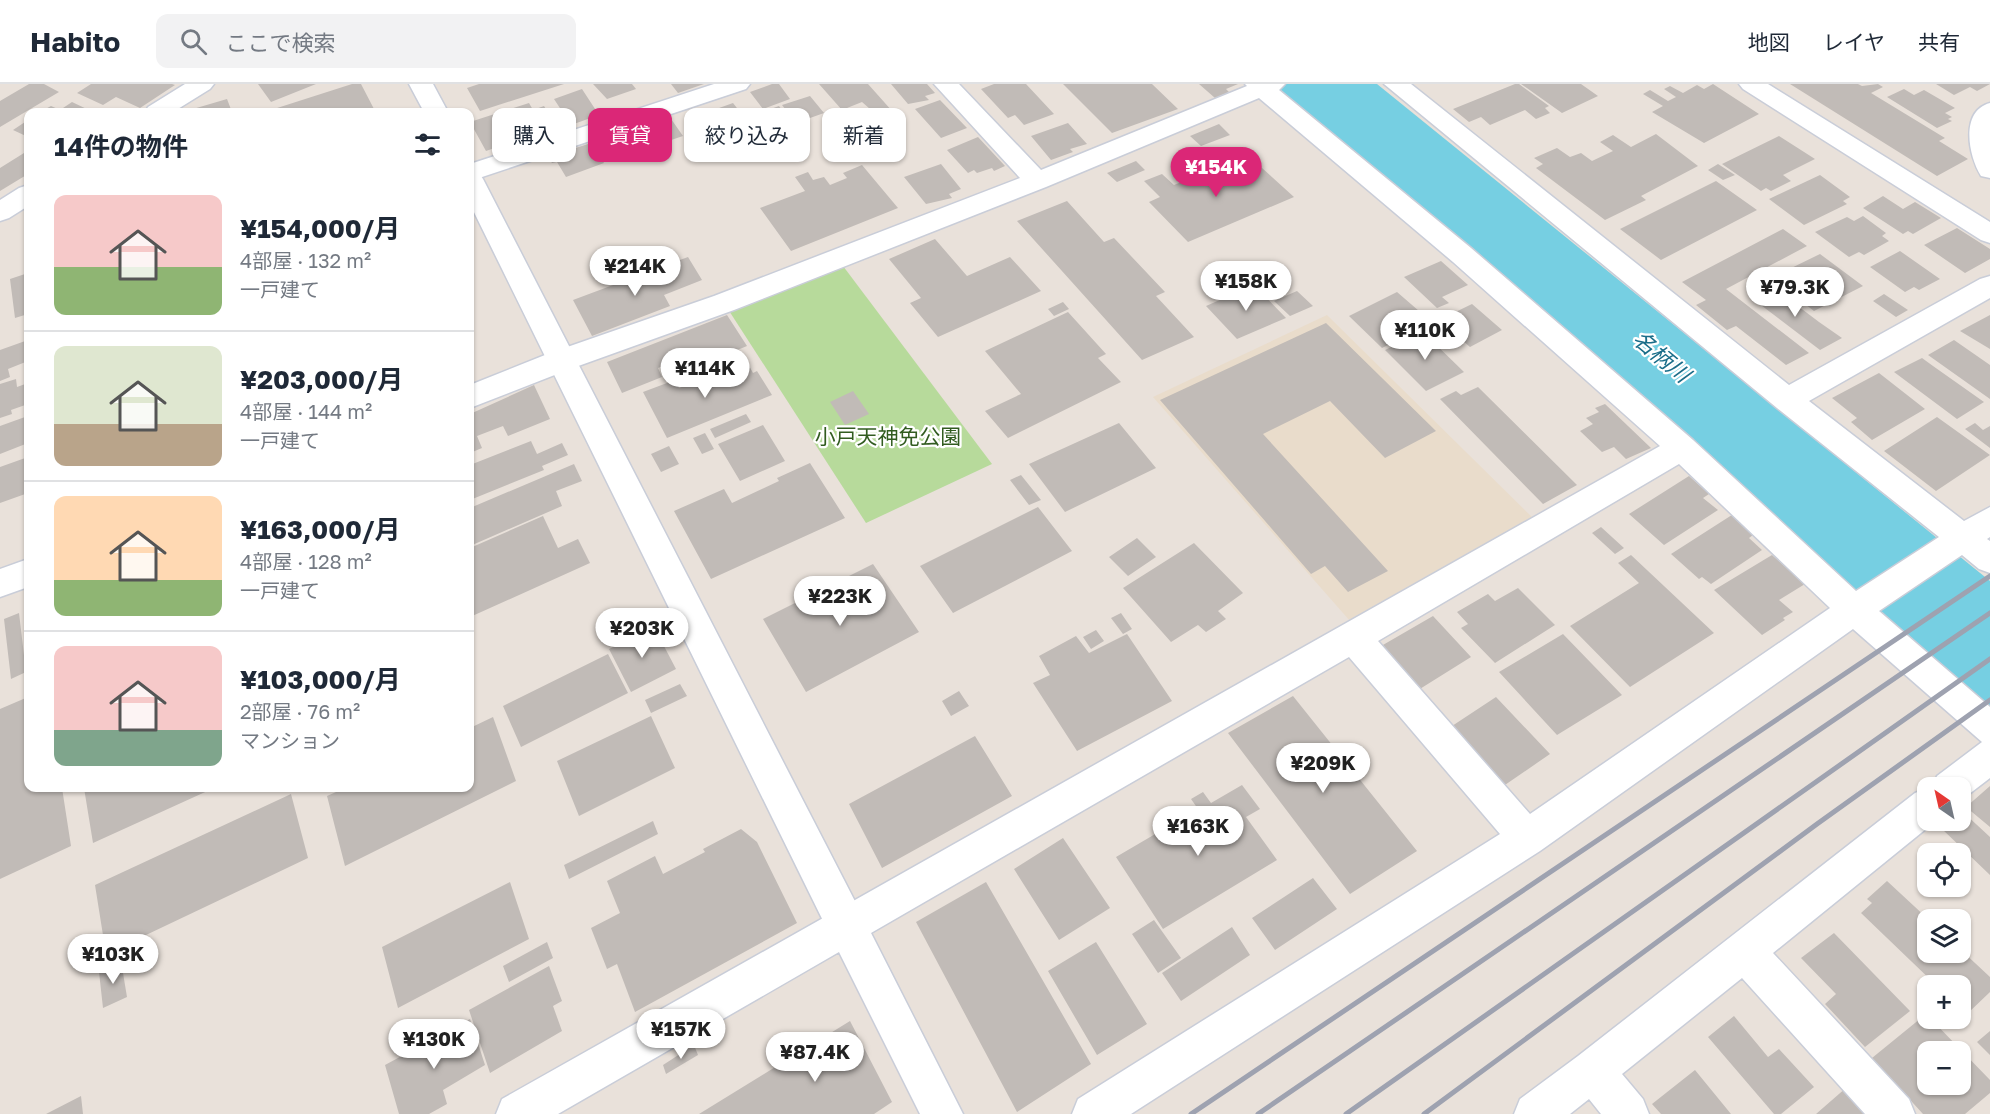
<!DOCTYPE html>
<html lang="ja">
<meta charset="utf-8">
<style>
body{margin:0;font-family:"Golos Text","Noto Sans JP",sans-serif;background:#f2f2f3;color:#1f2937;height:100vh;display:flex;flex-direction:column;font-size:22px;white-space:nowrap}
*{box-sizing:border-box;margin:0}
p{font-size:20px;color:#747a83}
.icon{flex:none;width:33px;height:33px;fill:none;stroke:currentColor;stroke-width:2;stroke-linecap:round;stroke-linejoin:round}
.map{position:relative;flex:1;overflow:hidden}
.drawer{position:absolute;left:24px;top:24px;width:450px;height:684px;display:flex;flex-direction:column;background:#fff;border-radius:12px;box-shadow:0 2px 4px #0004}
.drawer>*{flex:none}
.hud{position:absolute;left:492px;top:24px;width:570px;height:54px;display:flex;gap:12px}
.needle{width:39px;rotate:326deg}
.controls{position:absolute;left:1917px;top:693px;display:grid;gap:12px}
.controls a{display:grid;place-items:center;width:54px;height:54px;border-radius:12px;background:#fff;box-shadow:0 2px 4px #0004;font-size:30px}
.price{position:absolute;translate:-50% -51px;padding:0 14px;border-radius:21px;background:#fff;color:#222;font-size:20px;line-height:39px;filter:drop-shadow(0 2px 3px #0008)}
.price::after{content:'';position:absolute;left:50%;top:36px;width:18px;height:14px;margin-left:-9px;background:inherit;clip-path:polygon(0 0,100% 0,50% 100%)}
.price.selected{background:#db2777;color:#fff}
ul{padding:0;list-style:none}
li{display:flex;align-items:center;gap:18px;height:150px;padding:0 30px}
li+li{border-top:2px solid #e0e1e3}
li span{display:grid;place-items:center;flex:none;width:168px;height:120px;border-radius:12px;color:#555}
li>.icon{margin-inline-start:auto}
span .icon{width:72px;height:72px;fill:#fffc;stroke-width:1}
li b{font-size:26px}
h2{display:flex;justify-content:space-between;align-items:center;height:72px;padding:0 30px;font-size:26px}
.chip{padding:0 21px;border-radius:12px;background:#fff;box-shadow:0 2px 4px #0004;font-size:21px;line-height:54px}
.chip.selected{background:#db2777;color:#fff}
header{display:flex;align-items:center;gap:36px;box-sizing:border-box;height:84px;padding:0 30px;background:#fff;border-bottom:2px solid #e0e1e3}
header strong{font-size:28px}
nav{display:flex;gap:33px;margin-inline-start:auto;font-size:21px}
.search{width:420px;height:54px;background:#f2f2f3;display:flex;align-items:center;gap:15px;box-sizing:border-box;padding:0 21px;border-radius:12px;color:#747a83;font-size:22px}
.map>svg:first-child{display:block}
</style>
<header>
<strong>Habito</strong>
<div class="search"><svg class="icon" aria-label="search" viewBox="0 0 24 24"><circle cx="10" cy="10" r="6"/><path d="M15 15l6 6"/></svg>ここで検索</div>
<nav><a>地図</a><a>レイヤ</a><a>共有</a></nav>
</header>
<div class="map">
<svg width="1990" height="1030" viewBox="0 0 1990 1030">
<rect width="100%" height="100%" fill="#e9e1da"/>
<path fill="#e9dccb" d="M1327,231L1535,436L1350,537L1153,313Z"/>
<path fill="#b7da9b" d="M837,174L992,380L866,439L724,219Z"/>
<path fill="#76cfe2" d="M1268,0H1377L1990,497V632Z"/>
<path fill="#c1bbb7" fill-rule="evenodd" d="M29,0H44L59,8L0,43V17Z
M91,0H172L175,1L140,24L116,13L103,21L77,9Z
M258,0H316L271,18Z
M352,0H361L374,25L362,28H276L274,25Z
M479,0H564L480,27L467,4Z
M593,0H632L636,5L607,15Z
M671,0H704L678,9Z
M772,0H779L790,15L763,25L750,8Z
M819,0H868L901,37L872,48L856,30L870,25L862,18L842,26Z
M891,0H927L935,9L925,12L929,16L908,20Z
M994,0H1026L1054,30L1024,41L1015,31L1008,34L981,5Z
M1063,0H1152L1178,25L1112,49Z
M1199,0H1238L1226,5L1229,8L1215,14Z
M1515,0H1519L1549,22L1545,24L1550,29L1536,35L1525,26L1490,41L1481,33L1469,38L1453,25Z
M1521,0H1581L1598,12L1562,29Z
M1713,0L1759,30L1704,59L1652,28L1663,22L1643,10L1650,6L1668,17L1676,13L1664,5L1670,2L1683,9L1697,1L1704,5Z
M1790,0H1858L1862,2L1878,0L1883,3L1871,9L1945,54L1939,57L1968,75L1937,92Z
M1936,0H1990L1977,7L1970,3L1954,11Z
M582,5L599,31L571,41L554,15Z
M1904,5L1914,11L1924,6L1955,24L1945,29L1952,33L1948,35L1952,37L1937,44L1887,13Z
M810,12L824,29L796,39L782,21Z
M227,15L232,28H194L193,25Z
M940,16L967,44L941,54L915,25Z
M72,18L93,28H40L51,22L60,26Z
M529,19L533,26L544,22L554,38L529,47L531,51L486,67L470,38Z
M733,19L755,47L714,61L694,33Z
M779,22L792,40L765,50L751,32Z
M669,32L683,52L609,77L596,57Z
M28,36V53L13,46Z
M1068,39L1087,60L1070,65L1073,68L1051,76L1031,52Z
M1219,40L1230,51L1201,62L1190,52Z
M1656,50L1698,82L1641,112L1646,116L1605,136L1536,84L1543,80L1534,74L1557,64L1570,73L1581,69L1592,77L1613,67L1600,58L1613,51L1631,63Z
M1779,52L1815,75L1783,91L1791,97L1771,107L1766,104L1761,107L1722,80Z
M978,53L1005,82L994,87L992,84L977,89L974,86L968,89L947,66Z
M591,59L604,79L566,93L557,78L552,79L548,73Z
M24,69L28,71V90L0,107V84Z
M1252,75L1294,113L1188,158L1149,118L1160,113L1144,97L1162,90L1174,101L1233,77L1238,81Z
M1136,77L1145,86L1117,98L1107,89Z
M941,80L961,105L949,110L952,114L926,120L904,93Z
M1718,80L1735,91L1723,96L1708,86Z
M862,81L898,124L791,167L760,124L805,107L795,93L808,88L813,96L824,93L830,101L847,94L843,89Z
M1820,91L1850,113L1843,117L1847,120L1804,141L1769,115Z
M1716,97L1757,126L1661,176L1620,145Z
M1883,112L1903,125L1915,118L1941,134L1913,150L1908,147L1903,150L1863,124Z
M1067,117L1104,158L1114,154L1165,208L1156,212L1194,253L1142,276L1017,137Z
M1863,132L1886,149L1882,152L1889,157L1864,171L1859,168L1849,173L1815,148L1847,133L1854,137Z
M1957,144L1990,165V175L1965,189L1924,161Z
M1783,145L1807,162L1726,205L1809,269L1786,281L1736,242L1727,246L1696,221L1706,216L1682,198Z
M935,155L967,192L1010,173L1041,207L938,253L910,219L921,214L889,175Z
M1900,167L1940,195L1919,206L1914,203L1905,208L1870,183Z
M1820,170L1863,202L1814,227L1771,194Z
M688,173L702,196L664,211L670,222L592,252L573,216Z
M1441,177L1468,201L1442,213L1449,219L1437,224L1404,193Z
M28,189V230L15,234L10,195Z
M1236,190L1245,199L1229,206L1221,197Z
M1254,201L1286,234L1237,255L1206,222Z
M1770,201L1819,238L1842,254L1820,266L1749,212Z
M1297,207L1313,222L1290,232L1274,217Z
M1397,208L1419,227L1412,231L1420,239L1397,251L1402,254L1382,264L1349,232Z
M1884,210L1908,226L1896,233L1873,217Z
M1063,218L1069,225L1054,232L1048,225Z
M1472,220L1502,246L1470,263L1439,236Z
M1068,228L1106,270L1098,274L1121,298L1008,354L985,327L1021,310L985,267Z
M727,231L747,262L686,287L679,276L658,284L662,293L622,309L607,278Z
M1990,231V265L1960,247Z
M1326,239L1436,347L1385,374L1330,317L1263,350L1388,487L1348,508L1325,482L1311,490L1160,316Z
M1423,248L1464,288L1426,307L1385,266Z
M28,256V277L8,285L10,293L0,297V266Z
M1954,256L1990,281V315L1928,271Z
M1922,274L1933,282L1984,318L1957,335L1894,288Z
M747,278L753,289L757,287L772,311L667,354L643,308L675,296L679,304Z
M1879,289L1925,325L1872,356L1851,338L1857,334L1832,314Z
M16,295L17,303L28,299V320L11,326L12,330L0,334V300Z
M534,301L550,335L508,352L503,342L477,352L482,364L470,369V330Z
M1478,303L1577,401L1543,420L1440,315L1456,307L1461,311Z
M853,307L869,330L845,341L830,318Z
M1605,320L1651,364L1626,375L1614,363L1602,368L1580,347L1593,340L1586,334L1599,328L1595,324Z
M746,330L751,338L715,354L710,345Z
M25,333L26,336L28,335V359L0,370V342Z
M1937,333L1990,371L1936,407L1884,367Z
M1119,339L1156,384L1065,428L1029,380Z
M1975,339L1983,346L1990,342V364L1965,345Z
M763,341L785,377L740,397L718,360Z
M705,349L714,365L702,370L693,354Z
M531,357L537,370L562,359L568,371L542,382L544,386L470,416V381Z
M669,362L679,380L661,388L651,370Z
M28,373V409L0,419V383Z
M810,379L845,434L711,495L674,427L724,405L732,419L779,397L777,394Z
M574,380L582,397L556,407L562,422L470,462V424Z
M1021,391L1041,416L1029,421L1010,396Z
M1689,392L1709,410L1703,414L1718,426L1664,461L1629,430Z
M1038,423L1072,467L953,529L920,482Z
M1735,429L1757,448L1749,454L1762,466L1711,500L1702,493L1699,495L1671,470Z
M543,432L558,464L578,455L590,479L470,533V464Z
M1601,443L1624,464L1615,470L1592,449Z
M1137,454L1156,473L1128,492L1109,473Z
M1194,459L1243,509L1218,527L1226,535L1206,548L1198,541L1171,558L1123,504Z
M1631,471L1714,549L1630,603L1570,542L1639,499L1618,479Z
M1772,471L1805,500L1779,516L1793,528L1783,534L1785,536L1762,551L1714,506Z
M873,480L919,548L806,608L763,535Z
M1518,504L1555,541L1495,579L1461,544L1468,540L1457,528L1488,510L1495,517Z
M19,529L26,588L11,595L4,535Z
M1121,529L1132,545L1123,550L1111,534Z
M1433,532L1471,573L1415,608L1376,565Z
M654,543L676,585L631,608L609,565Z
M1096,546L1104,557L1091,565L1083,553Z
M1127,550L1172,617L1077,667L1033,599L1050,591L1039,572L1076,552L1089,569Z
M1563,550L1622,611L1557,651L1499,588Z
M608,570L628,609L521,663L503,622Z
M680,600L687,612L651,629L645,616Z
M959,607L969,622L951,632L942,617Z
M1293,612L1417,767L1350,810L1228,649Z
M28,613V704H62L71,762L0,795V625Z
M1496,613L1550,670L1502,703L1449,644Z
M651,632L675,684L579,732L557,677Z
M493,633L516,697L345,782L327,712L345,704H470V644Z
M975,652L1012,712L882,784L849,720Z
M1242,701L1260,725L1246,733L1277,776L1163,845L1116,773L1198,725L1191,715L1203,708L1211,719Z
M1990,702V743L1966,723Z
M84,704H214L93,759Z
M291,710L308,774L106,870L95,801Z
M1963,728L1990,753V791L1942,745L1953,736H1960V730Z
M653,737L658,750L569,795L564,781Z
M741,745L757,758L797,839L635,928L617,880L607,885L591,844L620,829L607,797L655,772L663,790L705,768L703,765Z
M1063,754L1110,824L1059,856L1014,785Z
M1313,794L1337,825L1275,866L1252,834Z
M1887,797L1928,835V868H1960V865L1990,893V908L1967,930L1960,924V902H1937L1861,829L1872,819L1867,815Z
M510,798L529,855L398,924L382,863Z
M986,798L1091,980L1017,1028L916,838Z
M1154,836L1181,874L1158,889L1132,850Z
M1232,843L1250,871L1181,917L1162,889Z
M1834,849L1910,927L1865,963L1825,920L1836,910L1801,874Z
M547,858L553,874L509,898L503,882Z
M1096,858L1147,940L1097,971L1048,887Z
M121,877L127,913L103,924L99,888Z
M549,882L562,917L553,922L562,947L490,989L469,926Z
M1926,930L1928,934H1930L1990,996V1009L1965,1030H1923L1872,974ZM1928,968H1960V1000H1928Z
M1734,932L1768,973L1779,965L1814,1003L1781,1030H1774L1708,953Z
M470,935L485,981L443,1006L447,1020L429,1030H399L385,981Z
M850,937L892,1018L874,1030H699Z
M1990,947V971L1977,958Z
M694,961L698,971L666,990L663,981Z
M1695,986L1731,1030H1661L1652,1020Z
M1847,1003L1872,1030H1816Z
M81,1012L83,1030H46Z"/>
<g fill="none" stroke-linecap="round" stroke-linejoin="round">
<g stroke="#c9cdd8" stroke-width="3">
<path id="minor" d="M185,0H214L210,5L173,28H145L148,23Z
M714,0H750L746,5L470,97V80Z
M934,0H959L1041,86L1247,2L1245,0H1285L1279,6L1471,164L1693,356L1856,507L1939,453L1777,324L1384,0H1411L1789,301L1980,195L1990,192V214L1809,317L1964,437L1990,423V453L1987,455L1990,457V489L1979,485L1962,471L1879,527L1990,623V694L1960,717V704H1932L1937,692L1982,658L1853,545L1540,767L1131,1030H1072L1078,1015L1500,750L1349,573L871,849L963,1030H920L839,868L558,1030H496L502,1015L1660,362L1453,178L1259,14L1046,103L734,226L570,285L470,324V301L550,269L714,212L1020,94ZM1679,380L1830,524L1530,730L1378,557Z
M1739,0H1768L1990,138V159L1981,156L1743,5Z
M1990,19V94L1981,92C1968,71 1960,27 1990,19Z
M28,101V122L9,134L0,137V116L19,104Z
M28,475V503L0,513V485Z
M1928,704V736H1937L1773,869L1909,1015L1915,1030H1865L1742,894L1622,990L1643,1015L1649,1030H1601L1589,1015L1570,1030H1514L1520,1015L1578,972L1915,709Z"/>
</g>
<g stroke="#c9cdd8" stroke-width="3">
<path id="tertiary" d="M409,0H433L448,28H424Z
M470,87L479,89L483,95L860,827L865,841L860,855L846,860L832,855L470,120Z"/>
</g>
<use href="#minor" fill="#fff" fill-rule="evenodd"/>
<use href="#tertiary" fill="#fff" fill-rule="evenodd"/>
<path stroke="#9ea2b0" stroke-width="5" d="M1191,1030L1990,492
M1258,1030L1990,529
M1346,1030L1990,575
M1424,1030L1817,740L1990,616"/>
</g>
<g text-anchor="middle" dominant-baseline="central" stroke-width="4.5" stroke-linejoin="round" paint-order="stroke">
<g font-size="21" fill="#325c20" stroke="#fff">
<text x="888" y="352">小戸天神免公園</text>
</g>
<g font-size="22" font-style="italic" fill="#1a6d89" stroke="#fff">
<text transform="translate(1662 272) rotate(40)">名柄川</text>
</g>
</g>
</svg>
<div class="controls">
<a><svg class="needle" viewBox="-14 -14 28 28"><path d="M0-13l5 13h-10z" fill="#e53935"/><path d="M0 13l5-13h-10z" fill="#747a83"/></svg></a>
<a><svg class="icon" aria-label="locate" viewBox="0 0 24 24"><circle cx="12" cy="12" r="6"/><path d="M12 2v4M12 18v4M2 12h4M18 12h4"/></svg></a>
<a><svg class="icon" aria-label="layers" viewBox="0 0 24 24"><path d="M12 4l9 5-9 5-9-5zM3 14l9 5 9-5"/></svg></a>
<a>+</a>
<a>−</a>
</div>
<b class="price selected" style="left:1216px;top:114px">¥154K</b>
<b class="price" style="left:635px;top:213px">¥214K</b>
<b class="price" style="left:1246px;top:228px">¥158K</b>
<b class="price" style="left:1795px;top:234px">¥79.3K</b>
<b class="price" style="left:1425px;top:277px">¥110K</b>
<b class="price" style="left:705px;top:315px">¥114K</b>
<b class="price" style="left:840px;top:543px">¥223K</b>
<b class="price" style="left:642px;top:575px">¥203K</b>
<b class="price" style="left:1323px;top:710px">¥209K</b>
<b class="price" style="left:1198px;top:773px">¥163K</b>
<b class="price" style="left:113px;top:901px">¥103K</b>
<b class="price" style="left:681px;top:976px">¥157K</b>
<b class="price" style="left:434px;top:986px">¥130K</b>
<b class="price" style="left:815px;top:999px">¥87.4K</b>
<div class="hud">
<a class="chip">購入</a>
<a class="chip selected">賃貸</a>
<a class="chip">絞り込み</a>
<a class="chip">新着</a>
</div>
<section class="drawer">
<h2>14件の物件<svg class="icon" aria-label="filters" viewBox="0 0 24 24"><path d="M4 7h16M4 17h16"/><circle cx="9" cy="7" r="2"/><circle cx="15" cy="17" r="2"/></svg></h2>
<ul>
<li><span style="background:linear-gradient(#f6c9c9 60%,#8fb573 0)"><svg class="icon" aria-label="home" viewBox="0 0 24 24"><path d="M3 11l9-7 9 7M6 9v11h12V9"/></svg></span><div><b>¥154,000/月</b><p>4部屋 · 132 m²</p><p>一戸建て</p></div></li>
<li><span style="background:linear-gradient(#dfe7d0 65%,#b9a48a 0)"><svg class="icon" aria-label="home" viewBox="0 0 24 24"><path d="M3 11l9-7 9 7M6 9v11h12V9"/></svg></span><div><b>¥203,000/月</b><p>4部屋 · 144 m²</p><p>一戸建て</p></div></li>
<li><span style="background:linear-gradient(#ffd9b3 70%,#8fb573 0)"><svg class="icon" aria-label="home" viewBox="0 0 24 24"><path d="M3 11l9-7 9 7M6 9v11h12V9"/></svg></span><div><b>¥163,000/月</b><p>4部屋 · 128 m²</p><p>一戸建て</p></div></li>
<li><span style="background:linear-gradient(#f6c9c9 70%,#7fa58c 0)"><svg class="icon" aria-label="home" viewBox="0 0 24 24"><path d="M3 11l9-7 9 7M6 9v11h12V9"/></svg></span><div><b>¥103,000/月</b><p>2部屋 · 76 m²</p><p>マンション</p></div></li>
</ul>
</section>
</div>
